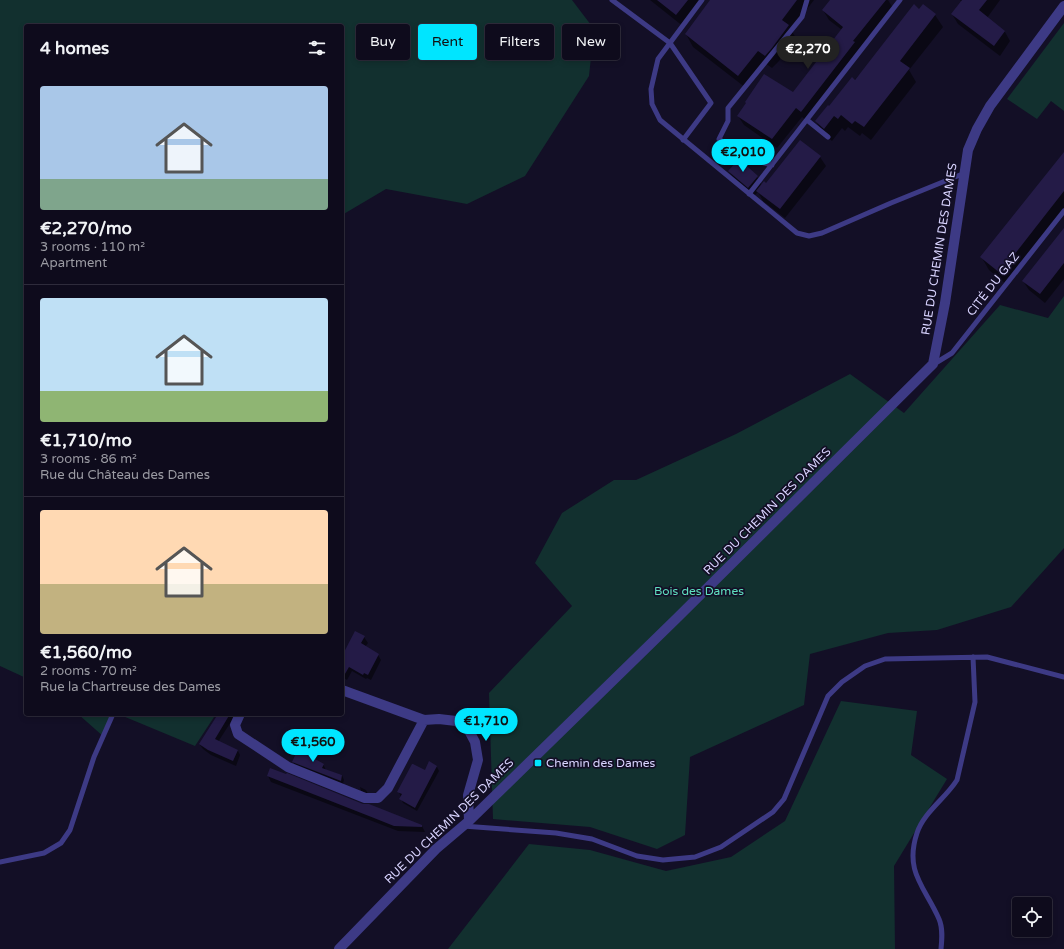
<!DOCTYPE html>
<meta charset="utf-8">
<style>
body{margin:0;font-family:"Varela Round",sans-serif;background:#171425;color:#f1f3f6;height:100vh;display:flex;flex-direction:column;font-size:15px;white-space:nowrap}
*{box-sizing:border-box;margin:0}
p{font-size:13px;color:#9b9ba3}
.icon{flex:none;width:22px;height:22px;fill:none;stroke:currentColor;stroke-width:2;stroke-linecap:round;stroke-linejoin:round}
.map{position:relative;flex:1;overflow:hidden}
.sheet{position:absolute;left:24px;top:24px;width:320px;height:692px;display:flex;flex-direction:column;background:#0e0b1c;border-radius:4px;box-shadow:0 2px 6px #0003,0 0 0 1px #2e2b3b}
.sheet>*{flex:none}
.guide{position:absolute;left:356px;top:24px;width:380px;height:36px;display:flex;gap:8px}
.tools{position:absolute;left:1012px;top:897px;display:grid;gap:8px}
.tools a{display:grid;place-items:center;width:40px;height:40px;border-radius:4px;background:#0e0b1c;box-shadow:0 2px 6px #0003,0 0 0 1px #2e2b3b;font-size:20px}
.price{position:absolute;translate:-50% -34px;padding:0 9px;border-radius:14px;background:#00e5ff;color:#111;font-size:13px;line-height:26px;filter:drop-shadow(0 1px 2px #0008)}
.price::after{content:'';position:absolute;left:50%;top:24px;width:12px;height:9px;margin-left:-6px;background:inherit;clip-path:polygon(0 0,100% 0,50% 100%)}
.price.current{background:#222;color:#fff}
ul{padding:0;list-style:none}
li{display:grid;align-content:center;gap:8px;height:212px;padding:0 16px}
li+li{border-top:1px solid #2e2b3b}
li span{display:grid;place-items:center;height:124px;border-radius:4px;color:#555}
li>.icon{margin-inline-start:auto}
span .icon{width:72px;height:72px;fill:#fffc;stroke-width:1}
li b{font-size:17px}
h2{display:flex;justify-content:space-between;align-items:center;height:48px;padding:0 16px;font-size:17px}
.chip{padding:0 14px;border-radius:4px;background:#0e0b1c;box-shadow:0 2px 6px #0003,0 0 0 1px #2e2b3b;font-size:14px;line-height:36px}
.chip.current{background:#00e5ff;color:#111}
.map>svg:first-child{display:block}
</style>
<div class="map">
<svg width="1064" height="949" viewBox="0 0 1064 949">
<rect width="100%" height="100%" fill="#130f26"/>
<path fill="#12302f" d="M0,0H572L594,29L589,76L525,176L467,204L386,189L342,215V26H26V678L0,666Z
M1064,23V111L1051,101L1037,119L1007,99Z
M1064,296V548L1011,607L937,630L888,633L810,654L804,705L690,757L685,835L657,849L590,827L493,819L489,693L572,606L535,563L562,513L614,480H636L736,434L850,374L904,413L1000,305L1048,318Z
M841,701L917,711L911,755L947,779L894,866L895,949H448L529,844L590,850L666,871L731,857L785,821Z
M78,714H114L104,737Z
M118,714H216L195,746Z"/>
<path fill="#0007" d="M650,0H705L684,27Z
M712,0H814L791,30L796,38L779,61L772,68L765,63L746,88L693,47L686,34Z
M831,0H888L893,8L807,121L802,117L777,148L744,125L738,116L793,94L842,30L829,20L823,10Z
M960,0H1000L987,18L1005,32L1010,41L1000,56L958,24L952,14L962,2Z
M920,10L935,15L943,27L909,70L916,82L871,140L862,133L860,136L848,127L845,131L842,128L832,141L824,134L816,121Z
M1064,153V213L1007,285L989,270L982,258Z
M820,157L826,166L785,218L763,201L758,192L754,196L735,181L729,171L757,177L762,185Z
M1064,234V279L1045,303L1029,290L1023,281Z
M356,633L364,637L368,643L365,647L378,655L381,660L371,680L367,678L366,679L352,671L347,680L344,678L342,681V656Z
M219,714H236L218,742L238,751L240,755L236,766L211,755L203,749L200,745Z
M302,744L309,747L311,752L309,757L323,764L326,770L342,775L344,780L343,783L344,785L296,766L293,762Z
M437,767L439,771L417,811L403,803L399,792L425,771Z
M268,776L362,805L422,826L425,832L398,831L271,782Z
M360,787L366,790L368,794L361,791Z"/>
<path fill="#241b47" d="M657,0H688L676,15Z
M710,0H797L782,20L789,25L772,48L765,56L758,51L738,76L685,34Z
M830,0H886L853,41L855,42L801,112L796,108L772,139L737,116L746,103L745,102L764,74L793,92L843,27L822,10Z
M962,0H987L979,10L1005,31L994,46L951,14Z
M914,4L919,9L923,4L936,14L900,61L910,68L864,127L855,121L852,124L841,115L838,119L834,116L824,129L815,121L828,105L829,106L852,77L855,80Z
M800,140L821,156L780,209L756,191L764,181L766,183Z
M1064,152V191L1000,273L980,257Z
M739,159L758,176L748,188L728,171Z
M1064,228V263L1040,294L1022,281Z
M355,631L365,636L361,643L379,654L368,675L364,673L363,675L349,667L342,679V656Z
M218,714H230L215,739L238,750L233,761L208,750L199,744Z
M301,743L309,746L306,754L324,764L322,768L342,775L341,781L292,762Z
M429,761L437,766L415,808L399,799L402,794L397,792L412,764H413L425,770Z
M270,768L286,774L287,773L363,804H369L422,825V827L394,826L374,818L267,776Z"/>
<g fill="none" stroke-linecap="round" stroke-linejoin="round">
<path stroke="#3d3a85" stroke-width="5" d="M612,0L670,43L711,103L683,140
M702,0L658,59L651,89L652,104L660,120L797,233L809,236L822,233L891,203L965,173
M807,120L828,137
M772,165L745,158L719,139L728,121V108L802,17L807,0
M749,194L900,0
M934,364L952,353L1064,211
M463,826L556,833L592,839L637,856L663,860L695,857L721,847L773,812L784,799L828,696L842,682L865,666L885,659L987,657L1064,677
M0,862L44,853L61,843L70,830L94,757L113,714
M941,949C942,939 943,928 939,919C925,887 904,872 917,833C924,812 945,799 957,780L975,702L973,657"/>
<path stroke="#3d3a85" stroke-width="10" d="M342,690L424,720L439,719L456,721L467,727L475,742L478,760L468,795L469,821
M240,714L235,725L238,734L288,767L365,798H378L388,788L424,720
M339,949L436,849L469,821L676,619L933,364L945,303L968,150L977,129L990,106L1064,6"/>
</g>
<rect fill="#00e5ff" stroke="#130f26" stroke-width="1.5" x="534" y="759" width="8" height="8" rx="2"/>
<g text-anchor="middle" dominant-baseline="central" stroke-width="3.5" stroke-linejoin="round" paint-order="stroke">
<g font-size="12" fill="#d9d4ff" stroke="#130f26">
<text transform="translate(939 249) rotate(-81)">RUE DU CHEMIN DES DAMES</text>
<text transform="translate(993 284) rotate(-52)">CITÉ DU GAZ</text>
<text transform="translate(767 511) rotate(-45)">RUE DU CHEMIN DES DAMES</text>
<text transform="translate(449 821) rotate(-44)">RUE DU CHEMIN DES DAMES</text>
</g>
<g font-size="12" fill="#5fe0c0" stroke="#130f26">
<text x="699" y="591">Bois des Dames</text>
</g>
<g font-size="12" fill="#d9d4ff" stroke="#130f26" text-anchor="start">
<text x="546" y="763">Chemin des Dames</text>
</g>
</g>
</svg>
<div class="tools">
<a><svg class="icon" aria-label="locate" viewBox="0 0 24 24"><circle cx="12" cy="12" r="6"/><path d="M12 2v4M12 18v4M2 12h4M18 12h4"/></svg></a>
</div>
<b class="price current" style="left:808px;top:70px">€2,270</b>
<b class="price" style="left:743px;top:173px">€2,010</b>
<b class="price" style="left:486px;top:742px">€1,710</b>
<b class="price" style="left:313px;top:763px">€1,560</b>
<div class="guide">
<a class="chip">Buy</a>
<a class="chip current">Rent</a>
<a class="chip">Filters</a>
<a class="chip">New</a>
</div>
<section class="sheet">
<h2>4 homes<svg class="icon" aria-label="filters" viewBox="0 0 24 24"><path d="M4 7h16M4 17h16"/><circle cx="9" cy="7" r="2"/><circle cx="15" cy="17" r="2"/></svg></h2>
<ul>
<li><span style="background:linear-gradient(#a9c7e8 75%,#7fa58c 0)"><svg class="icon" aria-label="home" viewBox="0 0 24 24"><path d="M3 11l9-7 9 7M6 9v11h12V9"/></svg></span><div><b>€2,270/mo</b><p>3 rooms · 110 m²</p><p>Apartment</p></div></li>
<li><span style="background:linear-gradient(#bfe0f5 75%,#8fb573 0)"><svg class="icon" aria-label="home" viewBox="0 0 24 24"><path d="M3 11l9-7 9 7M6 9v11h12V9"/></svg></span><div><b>€1,710/mo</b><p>3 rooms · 86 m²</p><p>Rue du Château des Dames</p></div></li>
<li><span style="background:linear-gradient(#ffd9b3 60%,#c2b280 0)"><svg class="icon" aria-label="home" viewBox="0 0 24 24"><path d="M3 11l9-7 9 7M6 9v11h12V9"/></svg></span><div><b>€1,560/mo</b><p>2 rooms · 70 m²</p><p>Rue la Chartreuse des Dames</p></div></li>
</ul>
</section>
</div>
